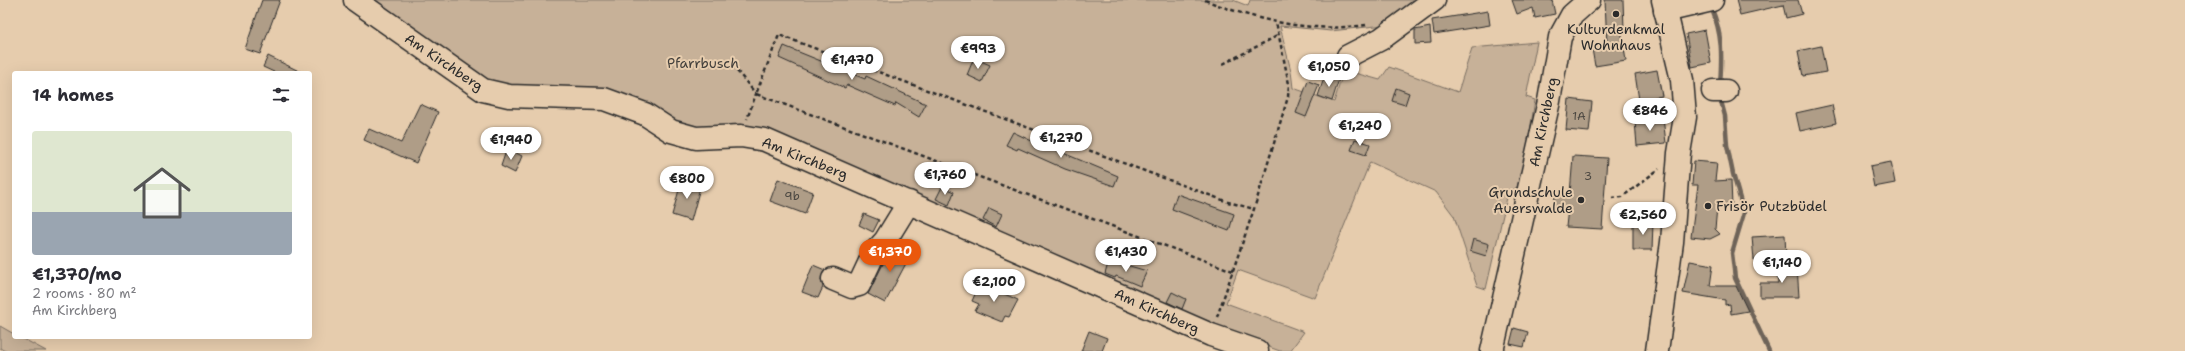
<!DOCTYPE html>
<meta charset="utf-8">
<style>
body{margin:0;font-family:"Shantell Sans",sans-serif;background:#f7f7f7;color:#2b2b33;height:100vh;display:flex;flex-direction:column;font-size:15px;white-space:nowrap}
*{box-sizing:border-box;margin:0}
p{font-size:13px;color:#7c7c81}
.icon{flex:none;width:22px;height:22px;fill:none;stroke:currentColor;stroke-width:2;stroke-linecap:round;stroke-linejoin:round}
.map{position:relative;flex:1;overflow:hidden}
.side{position:absolute;left:12px;top:71px;width:300px;height:268px;display:flex;flex-direction:column;background:#fff;border-radius:4px;box-shadow:0 4px 16px #0002}
.side>*{flex:none}
.price{position:absolute;translate:-50% -34px;padding:0 9px;border-radius:14px;background:#fff;color:#222;font-size:13px;line-height:26px;filter:drop-shadow(0 1px 2px #0008)}
.price::after{content:'';position:absolute;left:50%;top:24px;width:12px;height:9px;margin-left:-6px;background:inherit;clip-path:polygon(0 0,100% 0,50% 100%)}
.price.active{background:#ea580c;color:#fff}
ul{padding:0;list-style:none}
li{display:grid;align-content:center;gap:8px;height:212px;padding:0 20px}
li span{display:grid;place-items:center;height:124px;border-radius:4px;color:#555}
li>.icon{margin-inline-start:auto}
span .icon{width:72px;height:72px;fill:#fffc;stroke-width:1}
li b{font-size:17px}
h2{display:flex;justify-content:space-between;align-items:center;height:48px;padding:0 20px;font-size:17px}
.map>svg:first-child{display:block}
</style>
<div class="map">
<svg width="2185" height="351" viewBox="0 0 2185 351">
<rect width="100%" height="100%" fill="#e6ccad"/>
<filter id="ink" filterUnits="userSpaceOnUse"><feTurbulence type="fractalNoise" baseFrequency=".025" numOctaves="2"/><feDisplacementMap in="SourceGraphic" scale="8" xChannelSelector="R" yChannelSelector="G"/><feConvolveMatrix kernelMatrix="1 2 1 2 8 2 1 2 1" color-interpolation-filters="sRGB"/></filter>
<g filter="url(#ink)">
<path fill="#c7b198" stroke="#796e62" d="M374,0H1233L1248,6L1250,0H1417L1385,25L1331,31L1280,26L1291,71L1293,88L1334,102L1344,70L1380,80L1389,67L1458,92L1472,48L1537,42L1526,97L1535,100L1524,167L1517,187L1508,193L1486,289L1477,286L1454,216L1436,192L1370,162L1315,298L1238,270L1226,303L1304,332L1290,351H1280L1204,324L816,150L773,133L745,127H695L681,124L634,98L601,88L514,86L487,79Z
M0,326L14,334V337H20L46,351H5L0,348Z"/>
<g fill="none" stroke-linecap="round" stroke-linejoin="round">
<path stroke="#6e6459" stroke-width="4.5" d="M1711,7C1723,35 1722,56 1720,86
M1720,97L1725,116L1727,145L1733,174L1744,213L1732,253L1735,278L1769,351"/>
</g>
<path fill="#af9d87" stroke="#2b2b2b" d="M262,0H280L260,54L245,49Z
M1512,0H1552L1555,14L1535,18L1533,8L1517,14Z
M1605,0H1623L1624,29H1621L1626,61L1595,66L1592,49L1607,46Z
M1736,0H1798L1802,14L1786,18L1783,5L1740,15Z
M1488,11L1490,25L1434,34L1432,20Z
M1430,27L1431,43L1415,44V30Z
M1705,30L1711,63L1692,67L1686,34Z
M784,46L865,79L866,76L926,104L919,117L896,103L895,106L847,85L845,88L779,58Z
M1821,46L1826,72L1803,76L1798,51Z
M268,56L303,73H276L263,67Z
M974,58L990,65L982,82L967,75Z
M1657,70L1662,96L1639,100L1635,74Z
M1325,75L1339,79L1332,101L1318,96Z
M1308,81L1319,85L1306,117L1296,113Z
M1396,88L1409,93L1405,105L1392,101Z
M1569,99L1592,102L1589,132L1566,130Z
M420,104L438,112L416,163L364,140L369,129L401,143Z
M1832,105L1836,123L1800,131L1796,113Z
M1663,118L1666,143L1637,146L1635,121Z
M1013,132L1036,143L1037,142L1118,176L1114,186L1065,169L1018,148L1017,150L1006,145Z
M1355,139L1370,144L1366,155L1351,150Z
M507,148L522,156L515,173L501,166Z
M1573,156L1607,158L1602,229L1566,227L1568,208L1554,207L1555,193L1570,194Z
M1694,161L1717,163L1715,181L1731,180L1732,207H1717L1715,229L1720,234L1710,239L1691,237L1698,185H1692Z
M1891,162L1895,183L1874,187L1870,166Z
M682,179L701,184L691,221L672,215Z
M778,179L813,192L805,214L770,201Z
M942,187L954,192L949,205L936,199Z
M1177,194L1234,214L1229,231L1172,209Z
M989,208L1002,214L996,227L983,220Z
M864,214L879,220L873,232L859,225Z
M1633,222L1653,223L1652,250H1633Z
M1785,235L1786,258L1754,260L1752,237Z
M1473,239L1489,244L1486,256L1470,251Z
M898,244L912,252L885,303L868,294L885,260Z
M1109,260L1147,271L1140,286L1116,276L1115,278L1105,274Z
M1690,261L1713,265L1710,286H1736L1748,311L1731,314L1730,304L1725,305V300L1683,293Z
M813,265L825,270L821,280L823,287L818,298L802,292Z
M1797,266L1799,297H1760V283H1778L1777,267Z
M980,283L1018,300L1009,317L1005,316L1002,322L975,311L979,304L972,301Z
M1172,292L1186,299L1182,309L1167,302Z
M1514,328L1528,332L1524,347L1510,344Z
M1089,331L1107,338L1102,351H1081Z"/>
<g fill="none" stroke-linecap="round" stroke-linejoin="round">
<g stroke="#2b2b2b" stroke-width="25">
<path id="minor" d="M355,0L483,90L509,96L604,99L645,114L671,131L696,138L741,136L765,140L1211,335L1257,351
M1665,11L1712,0
M1348,56L1381,39L1434,0
M1713,91H1726
M833,279L852,287L859,285L874,253L885,241L909,202
M1492,351L1549,101L1560,37L1572,15L1589,0"/>
</g>
<g stroke="#2b2b2b" stroke-width="25">
<path id="major" d="M1657,351L1672,242L1679,153L1685,117L1682,80L1663,0"/>
</g>
<path stroke="#2b2b2b" stroke-width="2.5" stroke-dasharray="4 3" stroke-linecap="butt" d="M1205,0C1257,21 1311,33 1366,25
M728,60L756,94L747,119
M1223,64L1279,35
M1612,198L1622,197L1659,169
M1233,271L756,94L779,35L1228,202L1254,209
M1217,317L1254,209L1288,97L1289,84L1276,22"/>
<use href="#minor" stroke="#e6ccad" stroke-width="22"/>
<use href="#major" stroke="#e6ccad" stroke-width="22"/>
</g>
</g>
<g fill="#2b2b2b" stroke="#e6ccad" stroke-width="1.5">
<circle cx="1616" cy="14" r="4"/>
<circle cx="1581" cy="200" r="4"/>
<circle cx="1708" cy="206" r="4"/>
</g>
<g text-anchor="middle" dominant-baseline="central" stroke-width="4" stroke-linejoin="round" paint-order="stroke">
<g font-size="12" fill="#4c4842">
<text x="1579" y="116">1A</text>
<text x="1588" y="176">3</text>
<text x="792" y="196">9b</text>
</g>
<g font-size="14" fill="#2b2b2b" stroke="#e6ccad">
<text x="1616" y="29">Kulturdenkmal<tspan x="1616" dy="16">Wohnhaus</tspan></text>
<text x="1573" y="192" text-anchor="end">Grundschule<tspan x="1573" dy="16">Auerswalde</tspan></text>
<text x="1716" y="206" text-anchor="start">Frisör Putzbüdel</text>
</g>
<g font-size="14" fill="#2b2b2b" stroke="#e6ccad">
<text transform="translate(444 62) rotate(34)">Am Kirchberg</text>
<text transform="translate(1543 122) rotate(-78)">Am Kirchberg</text>
<text transform="translate(805 158) rotate(22)">Am Kirchberg</text>
<text transform="translate(1157 311) rotate(24)">Am Kirchberg</text>
</g>
<g font-size="14" fill="#423f3b" stroke="#e6ccad">
<text x="703" y="63">Pfarrbusch</text>
</g>
</g>
</svg>
<b class="price" style="left:978px;top:70px">€993</b>
<b class="price" style="left:852px;top:81px">€1,470</b>
<b class="price" style="left:1329px;top:88px">€1,050</b>
<b class="price" style="left:1650px;top:132px">€846</b>
<b class="price" style="left:1360px;top:147px">€1,240</b>
<b class="price" style="left:1061px;top:159px">€1,270</b>
<b class="price" style="left:511px;top:161px">€1,940</b>
<b class="price" style="left:945px;top:196px">€1,760</b>
<b class="price" style="left:687px;top:200px">€800</b>
<b class="price" style="left:1643px;top:236px">€2,560</b>
<b class="price active" style="left:890px;top:273px">€1,370</b>
<b class="price" style="left:1126px;top:273px">€1,430</b>
<b class="price" style="left:1782px;top:284px">€1,140</b>
<b class="price" style="left:994px;top:303px">€2,100</b>
<section class="side">
<h2>14 homes<svg class="icon" aria-label="filters" viewBox="0 0 24 24"><path d="M4 7h16M4 17h16"/><circle cx="9" cy="7" r="2"/><circle cx="15" cy="17" r="2"/></svg></h2>
<ul>
<li><span style="background:linear-gradient(#dfe7d0 65%,#9aa5b1 0)"><svg class="icon" aria-label="home" viewBox="0 0 24 24"><path d="M3 11l9-7 9 7M6 9v11h12V9"/></svg></span><div><b>€1,370/mo</b><p>2 rooms · 80 m²</p><p>Am Kirchberg</p></div></li>
</ul>
</section>
</div>
